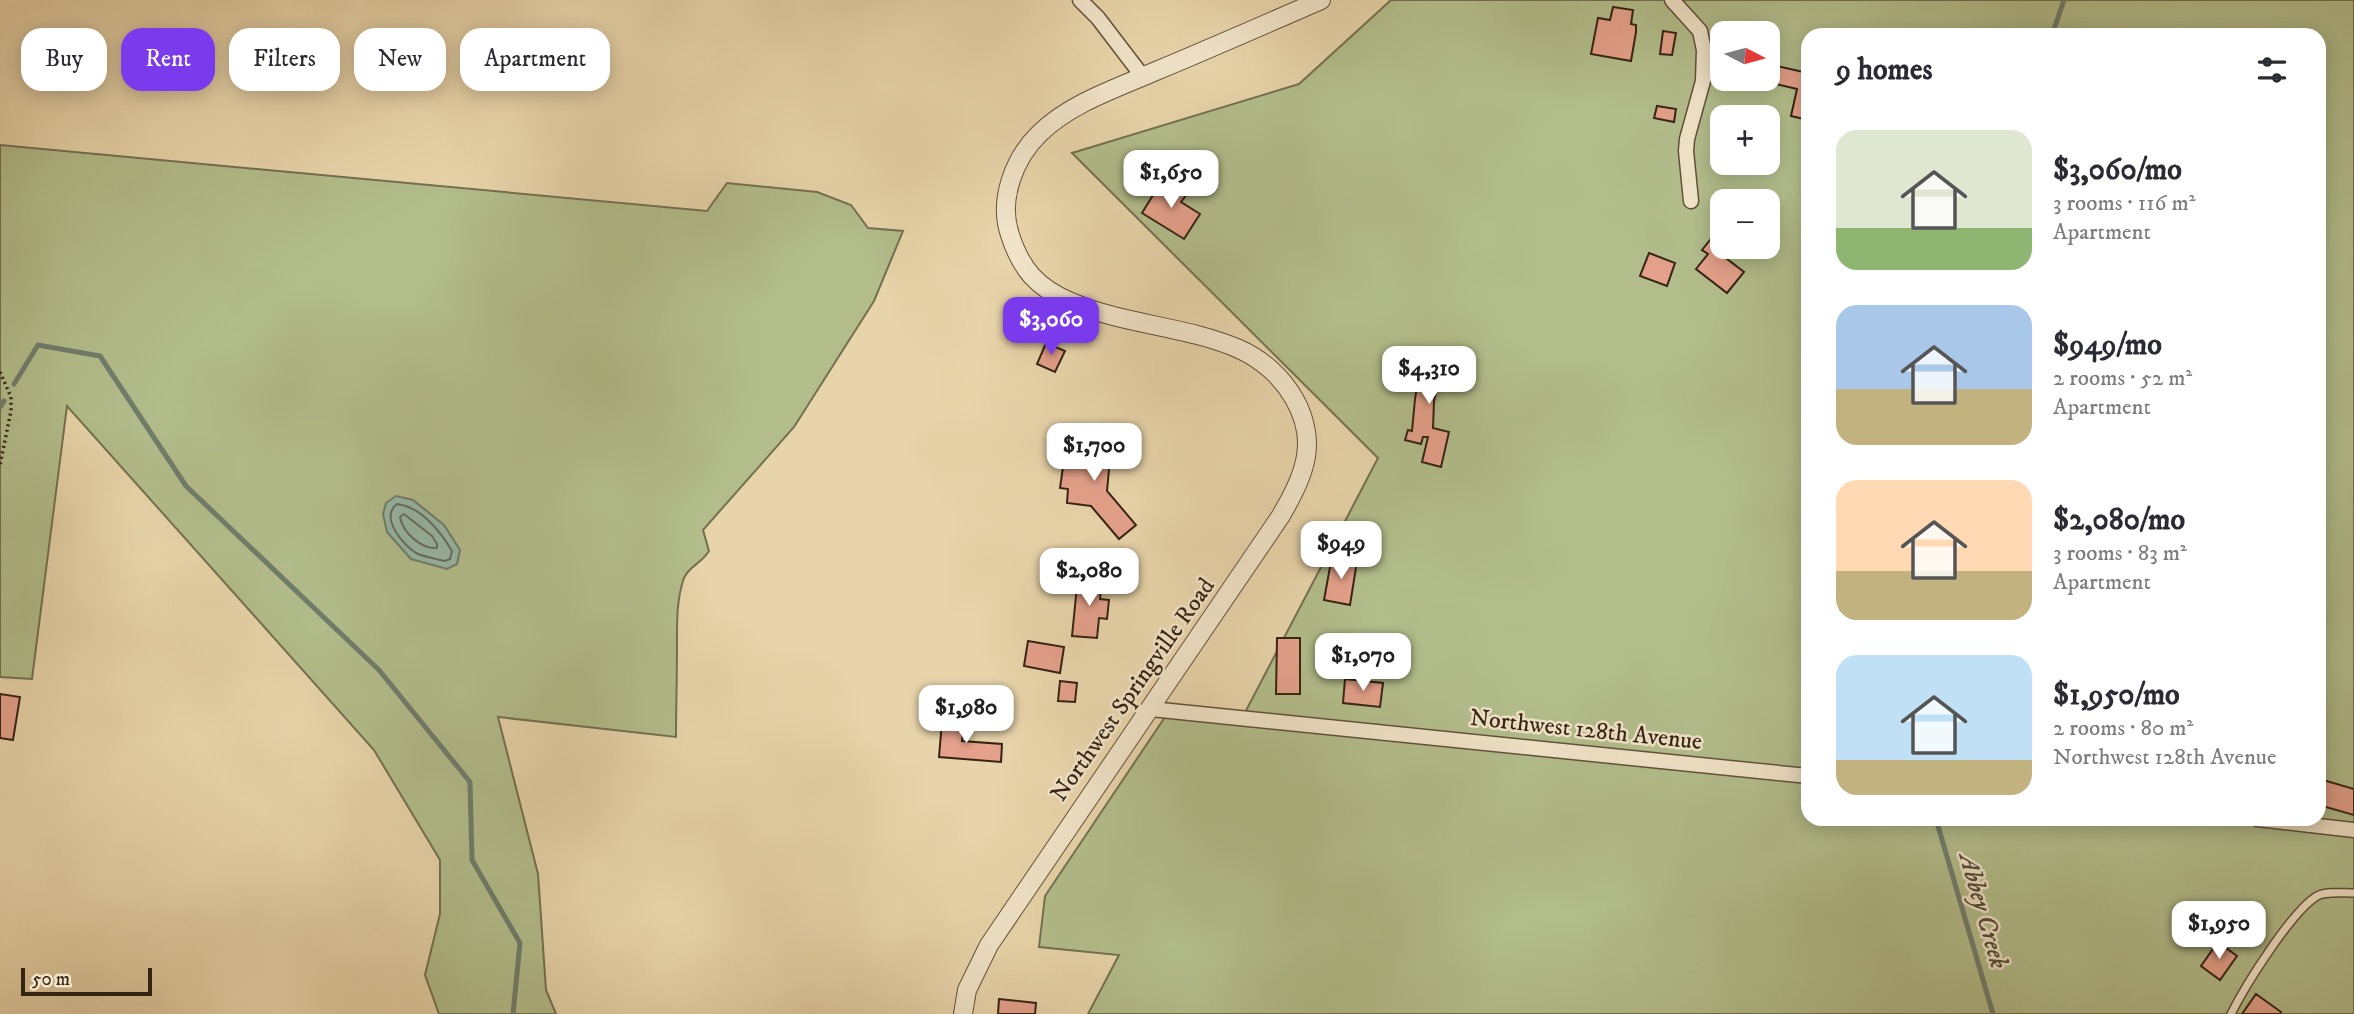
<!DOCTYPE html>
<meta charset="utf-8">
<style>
body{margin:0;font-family:"IM FELL DW Pica",serif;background:#f2f2f3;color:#2b2b33;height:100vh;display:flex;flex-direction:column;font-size:26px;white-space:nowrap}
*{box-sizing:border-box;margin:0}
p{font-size:23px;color:#7c7c81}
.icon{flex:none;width:38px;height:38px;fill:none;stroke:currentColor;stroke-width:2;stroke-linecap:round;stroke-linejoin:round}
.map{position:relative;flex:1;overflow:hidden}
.details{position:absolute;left:1801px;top:28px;width:525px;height:798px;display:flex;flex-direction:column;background:#fff;border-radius:21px;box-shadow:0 4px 18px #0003}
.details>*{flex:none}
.top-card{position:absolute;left:21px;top:28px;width:665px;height:63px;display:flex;gap:14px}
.needle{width:46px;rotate:96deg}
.fabs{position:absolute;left:1710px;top:21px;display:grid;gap:14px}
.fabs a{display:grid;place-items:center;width:70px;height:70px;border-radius:14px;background:#fff;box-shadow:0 4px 18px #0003;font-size:35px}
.scale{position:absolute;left:21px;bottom:18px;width:131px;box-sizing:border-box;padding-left:7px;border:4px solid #362413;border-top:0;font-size:19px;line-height:24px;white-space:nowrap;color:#362413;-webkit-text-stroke:5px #f0e3c8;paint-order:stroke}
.price{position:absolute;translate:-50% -60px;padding:0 16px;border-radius:14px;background:#fff;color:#222;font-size:23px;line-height:46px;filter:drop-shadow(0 2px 4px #0008)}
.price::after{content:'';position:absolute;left:50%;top:42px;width:21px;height:16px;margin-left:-10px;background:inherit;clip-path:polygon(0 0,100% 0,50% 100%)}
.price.on{background:#7c3aed;color:#fff}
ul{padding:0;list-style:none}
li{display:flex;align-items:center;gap:21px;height:175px;padding:0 35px}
li span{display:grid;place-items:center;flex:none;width:196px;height:140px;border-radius:21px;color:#555}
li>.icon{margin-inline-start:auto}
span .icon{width:84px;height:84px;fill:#fffc;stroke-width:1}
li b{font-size:30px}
h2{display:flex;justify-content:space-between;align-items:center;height:84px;padding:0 35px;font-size:30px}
.tag{padding:0 24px;border-radius:21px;background:#fff;box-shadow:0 4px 18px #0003;font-size:24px;line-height:63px}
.tag.on{background:#7c3aed;color:#fff}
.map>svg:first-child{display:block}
</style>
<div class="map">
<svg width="2354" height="1014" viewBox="0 0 2354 1014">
<rect width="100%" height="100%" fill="#e8d4aa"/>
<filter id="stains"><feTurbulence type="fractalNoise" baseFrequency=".00286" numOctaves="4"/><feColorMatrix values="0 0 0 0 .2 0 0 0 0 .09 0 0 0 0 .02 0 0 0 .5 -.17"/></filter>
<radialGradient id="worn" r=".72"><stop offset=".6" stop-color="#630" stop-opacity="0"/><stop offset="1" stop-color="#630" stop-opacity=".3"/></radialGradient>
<path fill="#b2bd8b" stroke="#74704f" stroke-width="2" fill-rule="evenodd" d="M1391,0H2354V1014H1088L1119,955L1039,947L1045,896L1165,717L1239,724L1378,458L1072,153L1299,84ZM1722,33H1768V79H1722ZM1808,35H2319V819H1808ZM1722,117H1768V163H1722ZM1722,201H1768V247H1722Z
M0,145L707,211L727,183L817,192L851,205L868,228L903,231L874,301L794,427L703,530L709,551C701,564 689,566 684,578C676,600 677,627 677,649C677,678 676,708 676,737L498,717L538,874L546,990L556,1014H439L425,975L440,914V860L374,750L67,406L32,679L0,677Z"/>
<path fill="#97b8a8" stroke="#707d6c" stroke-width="2" d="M396,496L413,500L444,525L460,550L457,564L447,569L411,559L387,532L383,514L386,503Z"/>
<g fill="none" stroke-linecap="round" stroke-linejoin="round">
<path stroke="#666e5e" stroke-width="2" d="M397,504C421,507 440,531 452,551L450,559L445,561C436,559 426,557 418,554C404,547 379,517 397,504Z
M404,514L432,536L437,544V548C421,549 403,533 400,517Z"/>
<path stroke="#707d6c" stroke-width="5" d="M2052,35L2064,0
M14,384L38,345L100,356L186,486L379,670L470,782L472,860L520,943L513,1014
M0,407L4,401
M1936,819L1993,1014"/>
</g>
<path fill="#e5a18b" stroke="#362413" stroke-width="2" d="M1613,7L1633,10L1631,24L1636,25V32L1631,61L1591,54L1598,18L1610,20Z
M1663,31L1676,33L1672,55L1660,54Z
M1772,65L1808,73V120L1791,116L1797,89L1768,82Z
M1657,106L1676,109L1674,122L1654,118Z
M1163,179L1187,194L1181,202L1200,214L1184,239L1142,213Z
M1722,225V247H1729L1722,255L1744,272L1727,293L1696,269L1708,254L1702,250Z
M1649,253L1675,263L1667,286L1640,276Z
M1046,343L1065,351L1055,372L1037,364Z
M1435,348L1451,349L1448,381L1439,380L1434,401L1433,428L1449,432L1441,467L1422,462L1428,437H1423L1421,444L1405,440L1408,430L1412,431L1415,399L1417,386L1411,385L1414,360L1434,362Z
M1091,435L1112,437L1107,491L1136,525L1119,539L1091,506L1067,503L1068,489L1060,488L1063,467L1070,468L1071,459H1067L1069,444L1087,445Z
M1332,556L1357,561L1350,605L1324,600Z
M1078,576L1102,579L1100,599L1109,600L1107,619L1099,618L1097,638L1072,636Z
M1277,638H1300V694H1276Z
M1363,638L1370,639L1368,659L1357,657L1358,646L1362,647Z
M1028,641L1064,647L1060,673L1024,666Z
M1345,679L1383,683L1380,707L1343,703Z
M1060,681L1077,683L1075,702L1058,701Z
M0,694L20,697L13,740L0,738Z
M942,721L964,723L962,741L1002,744L1001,762L939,757Z
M2323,780L2354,789V815L2319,805Z
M2176,922L2195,924L2194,937L2174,935Z
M2218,942L2237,956L2220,980L2201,966Z
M2256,994L2281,1012L2280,1014H2242Z
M999,999L1036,1003L1035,1014H998Z"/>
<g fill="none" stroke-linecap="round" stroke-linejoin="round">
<g stroke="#625039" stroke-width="10">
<path id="service" d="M2231,1014C2245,986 2291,912 2317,896C2326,891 2343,893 2354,893"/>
</g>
<g stroke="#625039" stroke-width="17">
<path id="minor" d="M1080,0L1098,18L1143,77
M1672,0L1700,31L1704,50L1703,81L1687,139L1686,151L1691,201
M1151,709L1808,776
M2257,819L2354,830"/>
</g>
<g stroke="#625039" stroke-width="20">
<path id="tertiary" d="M963,1014L967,990L989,945L1280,517C1289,502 1298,486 1303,469C1319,420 1284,369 1239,349C1186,326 1125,325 1071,302C1037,288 1021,269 1010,235C998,200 1014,158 1040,133C1071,103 1117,88 1156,71C1211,48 1266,24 1321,0"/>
</g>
<path stroke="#362413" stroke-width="3.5" stroke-dasharray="2 3.5" stroke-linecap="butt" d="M0,372L11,397V411L0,465"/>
<use href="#service" stroke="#f0e3c8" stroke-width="7"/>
<use href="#minor" stroke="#f0e3c8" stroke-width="14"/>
<use href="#tertiary" stroke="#f0e3c8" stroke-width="18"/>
</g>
<g text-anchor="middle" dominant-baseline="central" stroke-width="5" stroke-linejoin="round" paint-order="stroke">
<g font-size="24" fill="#362413" stroke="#f0e3c8">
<text transform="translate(1133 690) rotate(-55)">Northwest Springville Road</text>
<text transform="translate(1586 730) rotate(6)">Northwest 128th Avenue</text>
</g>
<g font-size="26" font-style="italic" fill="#4e4938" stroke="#f0e3c8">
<text transform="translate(1983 911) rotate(74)">Abbey Creek</text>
</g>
</g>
<rect width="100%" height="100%" filter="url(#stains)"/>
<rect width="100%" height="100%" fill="url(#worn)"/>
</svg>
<div class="fabs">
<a><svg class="needle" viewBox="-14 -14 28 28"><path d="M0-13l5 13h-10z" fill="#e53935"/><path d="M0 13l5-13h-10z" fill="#7c7c81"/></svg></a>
<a>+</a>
<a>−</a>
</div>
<div class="scale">50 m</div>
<b class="price" style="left:1171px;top:210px">$1,650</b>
<b class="price on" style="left:1051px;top:357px">$3,060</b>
<b class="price" style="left:1429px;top:406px">$4,310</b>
<b class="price" style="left:1094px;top:483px">$1,700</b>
<b class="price" style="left:1341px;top:581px">$949</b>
<b class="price" style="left:1089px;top:608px">$2,080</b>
<b class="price" style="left:1363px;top:693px">$1,070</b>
<b class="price" style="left:966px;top:745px">$1,980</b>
<b class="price" style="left:2219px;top:961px">$1,950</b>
<div class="top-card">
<a class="tag">Buy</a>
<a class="tag on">Rent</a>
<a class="tag">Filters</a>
<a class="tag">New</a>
<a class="tag">Apartment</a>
</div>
<section class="details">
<h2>9 homes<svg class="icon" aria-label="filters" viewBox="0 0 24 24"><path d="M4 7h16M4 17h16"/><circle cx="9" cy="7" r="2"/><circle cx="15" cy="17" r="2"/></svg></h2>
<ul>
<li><span style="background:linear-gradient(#dfe7d0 70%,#8fb573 0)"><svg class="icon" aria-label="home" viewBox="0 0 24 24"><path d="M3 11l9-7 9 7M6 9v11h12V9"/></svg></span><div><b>$3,060/mo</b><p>3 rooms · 116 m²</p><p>Apartment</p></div></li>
<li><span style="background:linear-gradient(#a9c7e8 60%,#c2b280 0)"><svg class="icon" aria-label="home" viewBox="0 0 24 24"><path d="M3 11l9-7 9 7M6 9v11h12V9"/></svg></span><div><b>$949/mo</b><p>2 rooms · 52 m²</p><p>Apartment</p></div></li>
<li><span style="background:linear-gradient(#ffd9b3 65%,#c2b280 0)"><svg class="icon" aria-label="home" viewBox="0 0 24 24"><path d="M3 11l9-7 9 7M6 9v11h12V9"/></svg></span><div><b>$2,080/mo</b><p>3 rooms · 83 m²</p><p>Apartment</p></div></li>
<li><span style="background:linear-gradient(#bfe0f5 75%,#c2b280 0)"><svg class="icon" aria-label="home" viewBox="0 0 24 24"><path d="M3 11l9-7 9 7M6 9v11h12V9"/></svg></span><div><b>$1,950/mo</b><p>2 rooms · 80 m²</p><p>Northwest 128th Avenue</p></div></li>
</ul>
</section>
</div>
